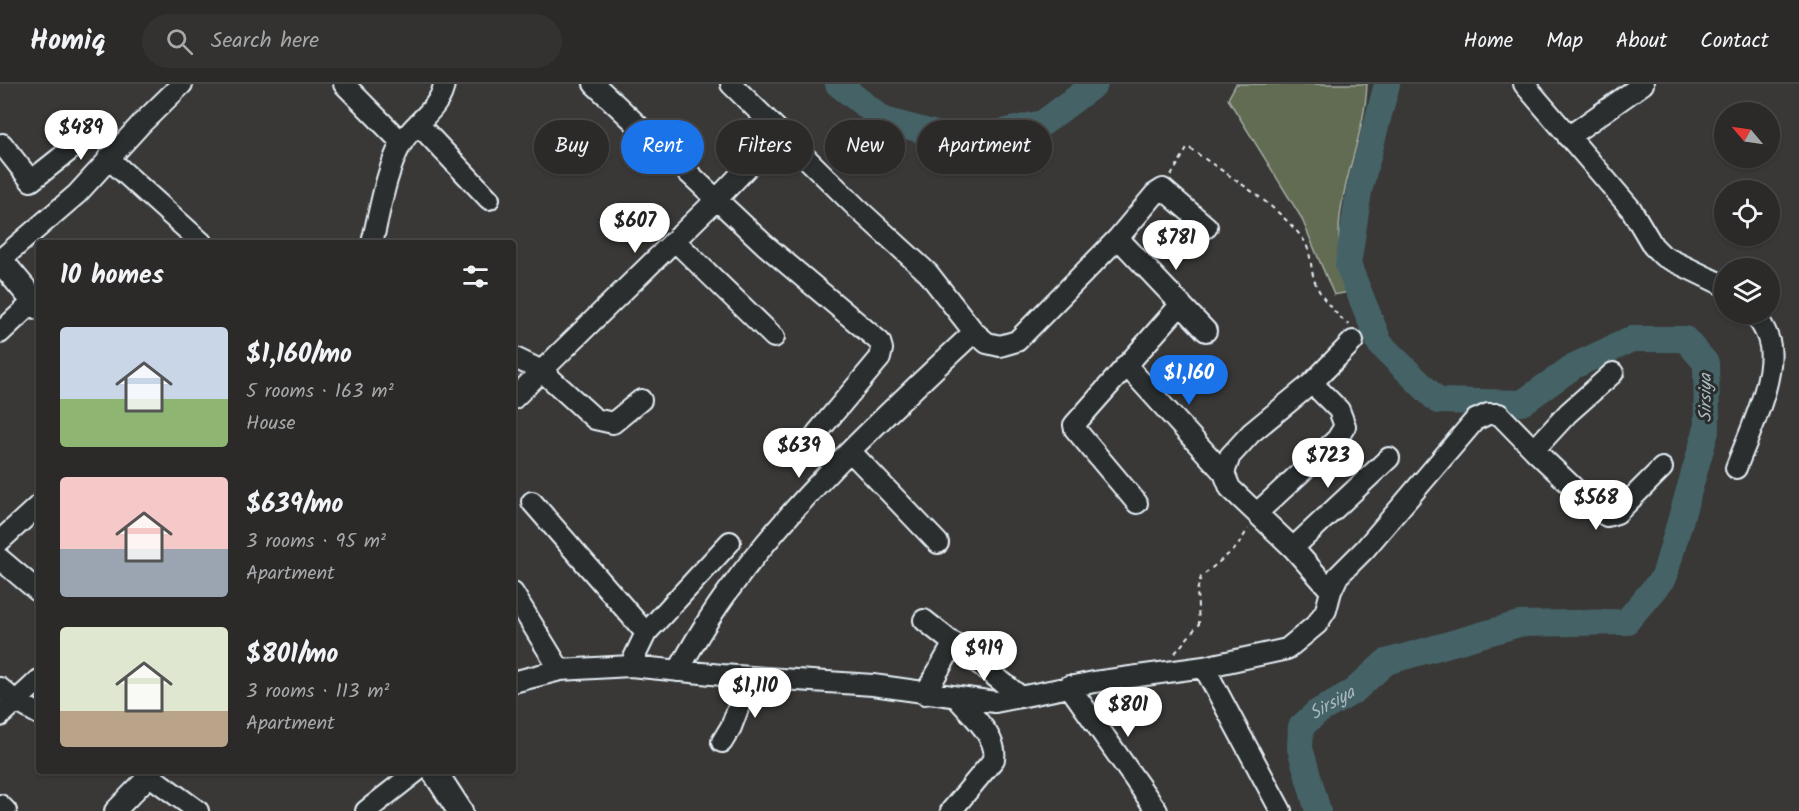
<!DOCTYPE html>
<meta charset="utf-8">
<style>
body{margin:0;font-family:Kalam,sans-serif;background:#333231;color:#f1f3f6;height:100vh;display:flex;flex-direction:column;font-size:22px;white-space:nowrap}
*{box-sizing:border-box;margin:0}
p{font-size:20px;color:#a6a7a8}
.icon{flex:none;width:33px;height:33px;fill:none;stroke:currentColor;stroke-width:2;stroke-linecap:round;stroke-linejoin:round}
.map{position:relative;flex:1;overflow:hidden}
.details{position:absolute;left:36px;top:156px;width:480px;height:534px;display:flex;flex-direction:column;background:#2b2a29;border-radius:6px;box-shadow:0 2px 4px #0004,0 0 0 2px #474646}
.details>*{flex:none}
.banner{position:absolute;left:534px;top:36px;width:570px;height:54px;display:flex;gap:12px}
.needle{width:39px;rotate:299deg}
.buttons{position:absolute;left:1714px;top:18px;display:grid;gap:12px}
.buttons a{display:grid;place-items:center;width:66px;height:66px;border-radius:50%;background:#2b2a29;box-shadow:0 2px 4px #0004,0 0 0 2px #474646;font-size:30px}
.price{position:absolute;translate:-50% -51px;padding:0 14px;border-radius:21px;background:#fff;color:#222;font-size:20px;line-height:39px;filter:drop-shadow(0 2px 3px #0008)}
.price::after{content:'';position:absolute;left:50%;top:36px;width:18px;height:14px;margin-left:-9px;background:inherit;clip-path:polygon(0 0,100% 0,50% 100%)}
.price.on{background:#1a73e8;color:#fff}
ul{padding:0;list-style:none}
li{display:flex;align-items:center;gap:18px;height:150px;padding:0 24px}
li span{display:grid;place-items:center;flex:none;width:168px;height:120px;border-radius:6px;color:#555}
li>.icon{margin-inline-start:auto}
span .icon{width:72px;height:72px;fill:#fffc;stroke-width:1}
li b{font-size:26px}
h2{display:flex;justify-content:space-between;align-items:center;height:72px;padding:0 24px;font-size:26px}
.tag{padding:0 21px;border-radius:27px;background:#2b2a29;box-shadow:0 2px 4px #0004,0 0 0 2px #474646;font-size:21px;line-height:54px}
.tag.on{background:#1a73e8;color:#fff}
header{display:flex;align-items:center;gap:36px;box-sizing:border-box;height:84px;padding:0 30px;background:#2b2a29;border-bottom:2px solid #474646}
header strong{font-size:28px}
nav{display:flex;gap:33px;margin-inline-start:auto;font-size:21px}
.search{width:420px;height:54px;background:#333231;display:flex;align-items:center;gap:15px;box-sizing:border-box;padding:0 21px;border-radius:33px;color:#a6a7a8;font-size:22px}
.map>svg:first-child{display:block}
</style>
<header>
<strong>Homiq</strong>
<div class="search"><svg class="icon" aria-label="search" viewBox="0 0 24 24"><circle cx="10" cy="10" r="6"/><path d="M15 15l6 6"/></svg>Search here</div>
<nav><a>Home</a><a>Map</a><a>About</a><a>Contact</a></nav>
</header>
<div class="map">
<svg width="1799" height="727" viewBox="0 0 1799 727">
<rect width="100%" height="100%" fill="#393837"/>
<filter id="ink" filterUnits="userSpaceOnUse"><feTurbulence type="fractalNoise" baseFrequency=".0167" numOctaves="2"/><feDisplacementMap in="SourceGraphic" scale="12" xChannelSelector="R" yChannelSelector="G"/><feConvolveMatrix kernelMatrix="1 2 1 2 8 2 1 2 1" color-interpolation-filters="sRGB"/></filter>
<g filter="url(#ink)">
<path fill="#626c53" stroke="#a5aea6" stroke-width="1.5" d="M1236,0H1367C1365,53 1338,103 1339,153C1340,171 1346,190 1349,208L1334,211L1301,133L1228,15Z"/>
<g fill="none" stroke-linecap="round" stroke-linejoin="round">
<g stroke="#456366" stroke-width="26">
<path d="M838,0L884,36L962,57L1043,39L1095,0"/>
<path id="s1" d="M1318,727L1300,664L1301,643L1316,629L1354,607L1386,578L1519,540L1626,538L1664,493L1707,344L1706,279L1685,255H1632L1574,282L1522,319L1438,317L1380,260L1348,181L1359,107L1387,0"/>
</g>
<g stroke="#e8f1f8" stroke-width="24">
<path id="minor" d="M344,0L402,59
M594,0L765,161L880,258L882,265L880,274L817,349
M731,0L857,124L928,189L974,248L987,259L1000,262L1017,257L1118,154L1155,110L1163,105L1207,143
M1524,0L1631,125L1653,162L1663,172L1725,202
M418,40L489,115
M1568,53L1643,0
M2,60L31,97L99,43
M108,74L202,159
M1118,154L1206,247
M675,157L774,253
M372,159C380,127 385,90 401,60C413,39 441,25 444,0
M0,176L77,110L141,40L182,0
M0,249L34,217
M513,273L542,287L595,335L613,339L641,316
M1126,281L1224,389
M513,315L718,114L780,49
M1534,366L1598,427L1607,432L1617,429L1662,384
M851,368L938,459
M1736,384C1748,352 1780,287 1768,254C1765,245 1759,236 1754,230
M532,418L646,549
M1137,419L1075,345L1074,341L1181,220
M1257,429L1337,355L1345,342L1339,326L1312,299L1353,257
M0,457L39,421
M1293,464L1389,374
M0,475L39,508
M1331,507L1338,492L1365,465L1475,336L1488,330H1499L1534,366L1568,329L1613,289
M513,509L560,586
M924,536L1021,613
M630,582L646,549L730,458
M1204,583L1281,727
M678,587C694,559 710,531 729,506C799,410 889,328 974,248
M513,598L560,586L630,582L722,591L873,601L995,618L1094,598L1204,583L1287,565L1317,540L1326,526L1331,507L1293,464L1230,404L1224,389L1230,372L1251,349L1312,299
M1069,602L1157,727
M0,604L14,616L39,630
M925,610L954,559
M0,632L39,596
M722,658L731,643L750,593
M143,687L198,727
M0,721L6,727
M115,727L150,691
M366,727L417,687
M951,727L994,675C998,652 970,630 957,614"/>
</g>
<g stroke="#e8f1f8" stroke-width="28">
<path id="major" d="M0,176L39,223
M434,687L460,727"/>
</g>
<path stroke="#e8f1f8" stroke-width="2" stroke-dasharray="4.5 4.5" stroke-linecap="butt" d="M1171,92L1188,63C1225,90 1270,115 1300,151C1313,166 1309,182 1315,198C1322,216 1335,229 1349,241
M1175,569L1199,540L1197,507L1201,493L1237,463L1248,445"/>
<use href="#minor" stroke="#2a2d2e" stroke-width="20"/>
<use href="#major" stroke="#2a2d2e" stroke-width="24"/>
</g>
</g>
<g text-anchor="middle" dominant-baseline="central" stroke-width="6" stroke-linejoin="round" paint-order="stroke">
<g font-size="18" font-style="italic" fill="#a7b8be" stroke="#2a2d2e">
<text transform="translate(1706 314) rotate(-90)">Sirsiya</text>
<text stroke="none"><textPath href="#s1" startOffset="126">Sirsiya</textPath></text>
</g>
</g>
</svg>
<div class="buttons">
<a><svg class="needle" viewBox="-14 -14 28 28"><path d="M0-13l5 13h-10z" fill="#e53935"/><path d="M0 13l5-13h-10z" fill="#a6a7a8"/></svg></a>
<a><svg class="icon" aria-label="locate" viewBox="0 0 24 24"><circle cx="12" cy="12" r="6"/><path d="M12 2v4M12 18v4M2 12h4M18 12h4"/></svg></a>
<a><svg class="icon" aria-label="layers" viewBox="0 0 24 24"><path d="M12 4l9 5-9 5-9-5zM3 14l9 5 9-5"/></svg></a>
</div>
<b class="price" style="left:81px;top:77px">$489</b>
<b class="price" style="left:635px;top:170px">$607</b>
<b class="price" style="left:1176px;top:187px">$781</b>
<b class="price on" style="left:1189px;top:322px">$1,160</b>
<b class="price" style="left:799px;top:395px">$639</b>
<b class="price" style="left:1328px;top:405px">$723</b>
<b class="price" style="left:1596px;top:447px">$568</b>
<b class="price" style="left:984px;top:598px">$919</b>
<b class="price" style="left:755px;top:635px">$1,110</b>
<b class="price" style="left:1128px;top:654px">$801</b>
<div class="banner">
<a class="tag">Buy</a>
<a class="tag on">Rent</a>
<a class="tag">Filters</a>
<a class="tag">New</a>
<a class="tag">Apartment</a>
</div>
<section class="details">
<h2>10 homes<svg class="icon" aria-label="filters" viewBox="0 0 24 24"><path d="M4 7h16M4 17h16"/><circle cx="9" cy="7" r="2"/><circle cx="15" cy="17" r="2"/></svg></h2>
<ul>
<li><span style="background:linear-gradient(#c9d6e8 60%,#8fb573 0)"><svg class="icon" aria-label="home" viewBox="0 0 24 24"><path d="M3 11l9-7 9 7M6 9v11h12V9"/></svg></span><div><b>$1,160/mo</b><p>5 rooms · 163 m²</p><p>House</p></div></li>
<li><span style="background:linear-gradient(#f6c9c9 60%,#9aa5b1 0)"><svg class="icon" aria-label="home" viewBox="0 0 24 24"><path d="M3 11l9-7 9 7M6 9v11h12V9"/></svg></span><div><b>$639/mo</b><p>3 rooms · 95 m²</p><p>Apartment</p></div></li>
<li><span style="background:linear-gradient(#dfe7d0 70%,#b9a48a 0)"><svg class="icon" aria-label="home" viewBox="0 0 24 24"><path d="M3 11l9-7 9 7M6 9v11h12V9"/></svg></span><div><b>$801/mo</b><p>3 rooms · 113 m²</p><p>Apartment</p></div></li>
</ul>
</section>
</div>
